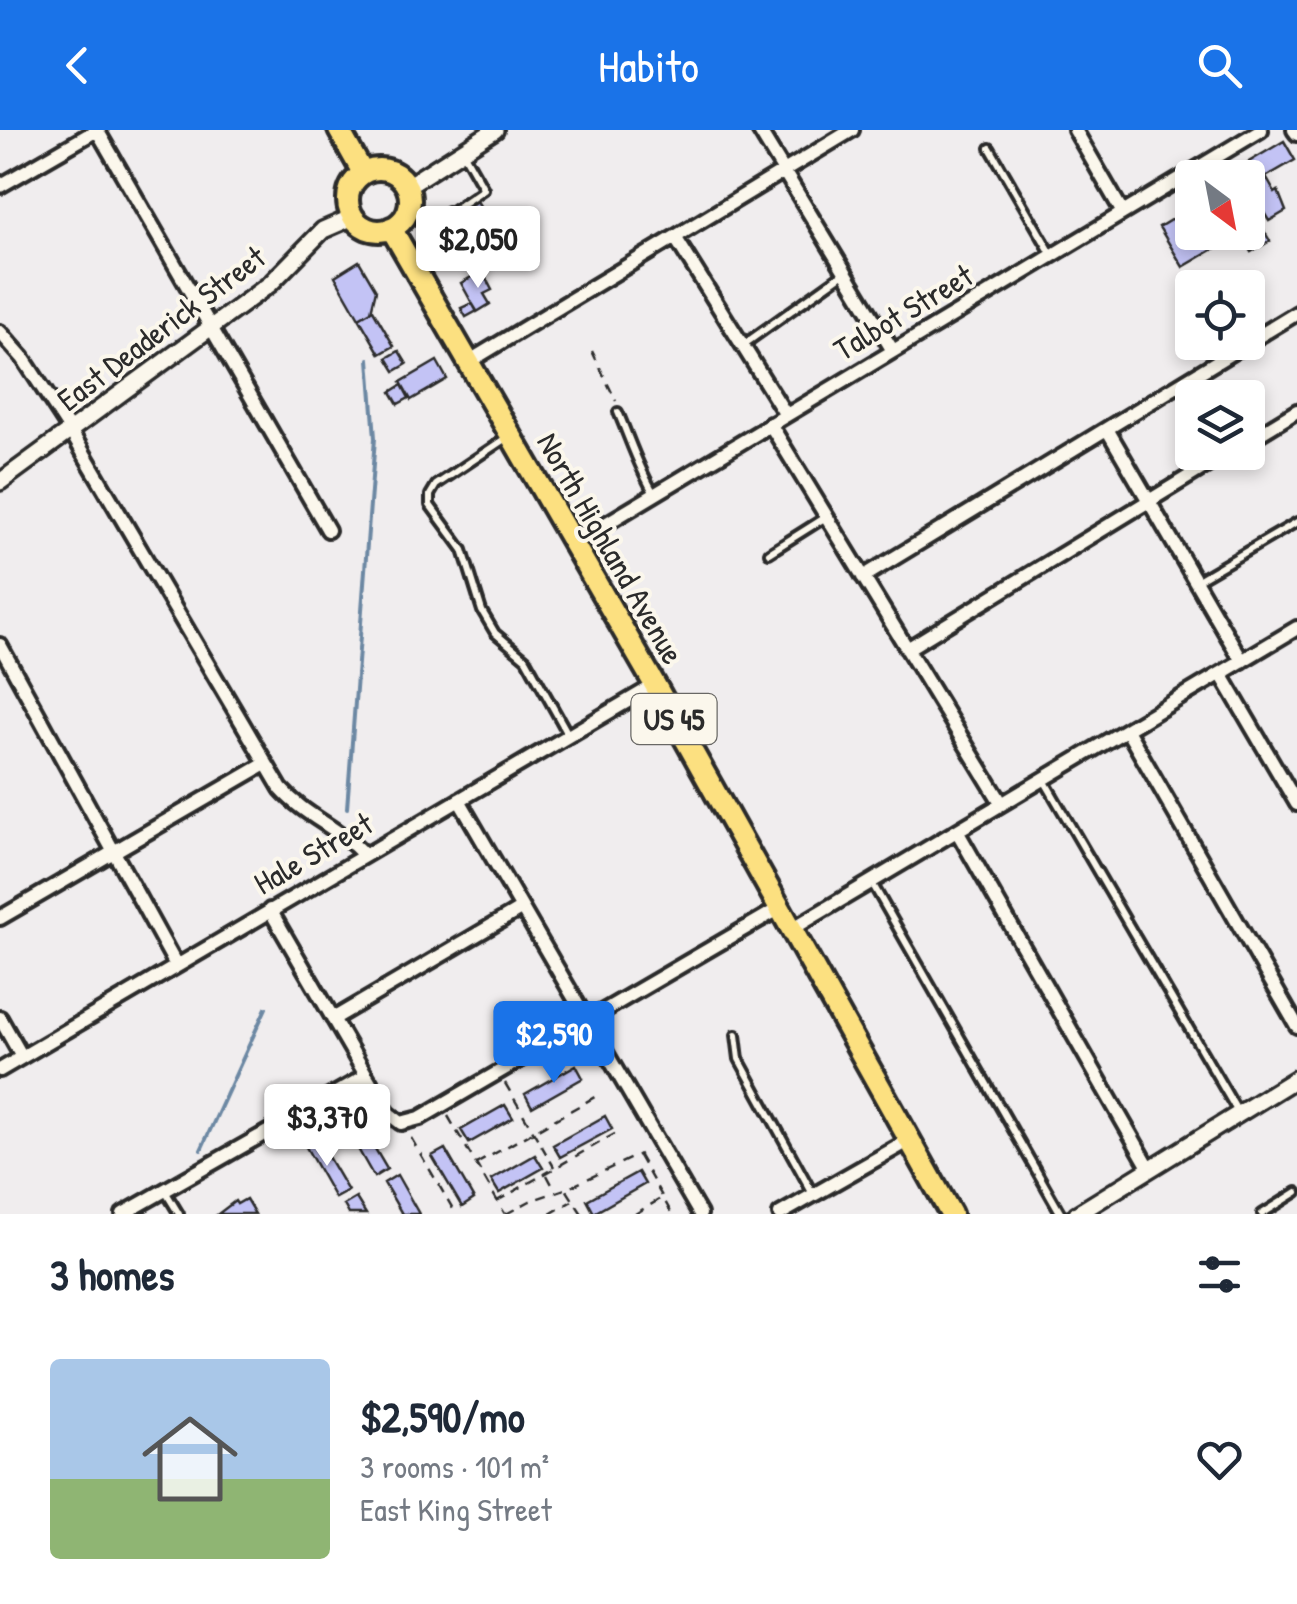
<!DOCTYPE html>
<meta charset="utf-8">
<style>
body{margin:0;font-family:"Patrick Hand",sans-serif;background:#f6f6f7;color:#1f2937;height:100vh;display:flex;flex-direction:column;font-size:38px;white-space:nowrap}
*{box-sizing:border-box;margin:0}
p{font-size:32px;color:#747a83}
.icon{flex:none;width:55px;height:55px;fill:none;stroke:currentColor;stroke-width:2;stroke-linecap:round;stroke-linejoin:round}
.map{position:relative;height:1084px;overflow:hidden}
.sheet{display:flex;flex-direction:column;background:#fff;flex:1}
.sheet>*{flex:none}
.needle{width:65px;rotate:148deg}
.fabs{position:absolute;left:1175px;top:30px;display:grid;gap:20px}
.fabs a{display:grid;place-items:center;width:90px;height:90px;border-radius:10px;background:#fff;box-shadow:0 5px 15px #0003;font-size:50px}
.price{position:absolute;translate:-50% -85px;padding:0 22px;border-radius:10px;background:#fff;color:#222;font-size:32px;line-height:65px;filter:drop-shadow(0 2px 5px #0008)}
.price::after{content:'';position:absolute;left:50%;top:60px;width:30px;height:22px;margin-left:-15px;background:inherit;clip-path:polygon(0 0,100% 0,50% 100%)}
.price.selected{background:#1a73e8;color:#fff}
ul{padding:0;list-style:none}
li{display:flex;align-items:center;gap:30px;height:250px;padding:0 50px}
li span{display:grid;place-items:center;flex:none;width:280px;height:200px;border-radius:10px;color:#555}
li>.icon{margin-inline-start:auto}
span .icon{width:120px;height:120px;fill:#fffc;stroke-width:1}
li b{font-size:42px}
h2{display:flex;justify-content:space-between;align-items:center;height:120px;padding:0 50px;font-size:42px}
header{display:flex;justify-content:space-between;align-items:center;height:130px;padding:0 50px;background:#1a73e8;color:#fff;font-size:45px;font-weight:600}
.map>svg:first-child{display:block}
</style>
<header><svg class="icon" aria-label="back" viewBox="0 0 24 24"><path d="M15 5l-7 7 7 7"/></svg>Habito<svg class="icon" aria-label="search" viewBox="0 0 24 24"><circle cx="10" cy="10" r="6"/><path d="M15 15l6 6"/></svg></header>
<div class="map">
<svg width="1297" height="1084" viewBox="0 0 1297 1084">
<rect width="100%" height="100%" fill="#f0edee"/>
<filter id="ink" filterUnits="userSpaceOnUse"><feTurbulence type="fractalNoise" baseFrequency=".01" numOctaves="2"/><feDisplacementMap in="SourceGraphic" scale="20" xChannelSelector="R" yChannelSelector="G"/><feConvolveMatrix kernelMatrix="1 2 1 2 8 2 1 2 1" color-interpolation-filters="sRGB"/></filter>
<g filter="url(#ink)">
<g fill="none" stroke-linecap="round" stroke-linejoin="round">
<path stroke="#6c88a3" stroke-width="4" d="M347,678L375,308L369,229
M201,1020L266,878"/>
</g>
<path fill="#c3c3f5" stroke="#2b2b2b" stroke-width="2.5" d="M1284,11L1295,30L1266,47L1275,63L1278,61L1286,81L1269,91L1248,56V48H1243L1237,39Z
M477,71L495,101L483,109L464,78Z
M1248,74L1251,80L1259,75L1262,80L1254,84L1270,111L1251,122L1239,102H1248Z
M1192,77V102H1234L1236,106L1183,137L1159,97Z
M472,91L478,99L454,114L461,125L451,130L432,99L441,93L449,105Z
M359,131L376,160L371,181L359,188L335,146Z
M482,141L492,160L484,164L490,174L477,182L461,153Z
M472,173L477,181L466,187L461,178Z
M373,180L394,216L380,224L359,188Z
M399,221L407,234L395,241L387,228Z
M437,231L447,249L411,270L401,252Z
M402,255L409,268L398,274L391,262Z
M576,935L583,948L532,977L525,964Z
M505,975L513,988L469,1013L461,1000Z
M605,986L612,999L560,1027L553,1015Z
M357,988L387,1039L374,1047L345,996Z
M318,1010L348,1061L335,1068L306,1017Z
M445,1019L474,1069L462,1077L432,1026Z
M535,1025L543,1038L499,1063L491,1050Z
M638,1042L645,1054L594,1083L587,1070Z
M397,1045L419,1084H402L384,1053Z
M356,1068L366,1084H349L344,1075Z
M246,1069L255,1084H218L235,1071L237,1074Z"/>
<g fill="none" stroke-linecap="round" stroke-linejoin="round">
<g stroke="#2b2b2b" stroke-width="14">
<path id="service" d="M990,18L1052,125
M463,22L484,59L427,98L448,135L472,120L464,108
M448,81L459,99
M446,101L457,95
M456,116L466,110
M417,139L446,123
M743,215L845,142
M618,282C630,310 639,339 655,365
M506,308L436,355L430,365V375L463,420L482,481L495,503L526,529L569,606
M769,423L826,387
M1196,451L1297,392
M1044,650L1239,984
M872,753L1061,1084
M736,905L739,929L813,1064
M165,1061L179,1084
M1262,1084L1297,1062"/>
</g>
<g stroke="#2b2b2b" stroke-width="20">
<path id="minor" d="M97,0L328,400
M759,0L893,221
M1075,0L1123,83
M1294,0L1297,4
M0,56L97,0
M675,107L786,285
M0,202L23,228L70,300L281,659C306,687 340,698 364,725
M470,231L852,0
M770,294L1002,674
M1107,299L1242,531
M1248,311L1297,281
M574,413L1261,0
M863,447L1297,183
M0,515L176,835
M907,519L1229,322
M1221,544L1297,674
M1127,600L1297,896
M459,670L700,1084
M957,701L1150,1039
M270,780L388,983L401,993L420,988L780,778
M0,788L265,634
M792,799L1297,498
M0,888L22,927
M333,889L522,778
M0,940L655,555
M123,1084L366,946
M780,1084L910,1010"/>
</g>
<g stroke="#2b2b2b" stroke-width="22">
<path id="tertiary" d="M407,56L495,0
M0,352L270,154L323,100L353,87
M1077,1084L1297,948"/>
</g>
<g stroke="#2b2b2b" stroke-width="28">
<path id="primary" d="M339,0L363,43
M348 70a31 31 0 1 1 62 0a31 31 0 1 1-62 0Z
M391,98L655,555L951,1084"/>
</g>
<path stroke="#2b2b2b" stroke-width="2.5" stroke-dasharray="10 8" stroke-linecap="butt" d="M592,221L616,271
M505,953L554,1037
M448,986L505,1084
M411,1008L456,1084
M639,1026L672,1084
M476,1034L600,964
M547,1045L555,1060
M497,1071L620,1001
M506,1084L530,1071L565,1059
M550,1084L572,1071
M582,1084L566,1059L640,1024
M635,1084L662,1068"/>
<use href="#service" stroke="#fbf7ec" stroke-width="6"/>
<use href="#minor" stroke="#fbf7ec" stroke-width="12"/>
<use href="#tertiary" stroke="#fbf7ec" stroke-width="15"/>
<use href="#primary" stroke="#fce080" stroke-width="20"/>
</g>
</g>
<g text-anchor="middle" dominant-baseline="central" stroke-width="8" stroke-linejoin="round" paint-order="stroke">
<rect fill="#fbf7ec" stroke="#696865" stroke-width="2.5" x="631.5" y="564" width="85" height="50" rx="8"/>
<g font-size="30" font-weight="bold" fill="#2b2b2b">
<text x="674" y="589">US 45</text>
</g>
<g font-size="32" fill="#2b2b2b" stroke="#fbf7ec">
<text transform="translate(903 182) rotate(-31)">Talbot Street</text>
<text transform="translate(161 198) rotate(-37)">East Deaderick Street</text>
<text transform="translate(611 418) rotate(60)">North Highland Avenue</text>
<text transform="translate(313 723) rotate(-30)">Hale Street</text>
</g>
</g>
</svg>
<div class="fabs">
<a><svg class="needle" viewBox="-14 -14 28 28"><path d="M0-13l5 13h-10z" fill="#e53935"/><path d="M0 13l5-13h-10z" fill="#747a83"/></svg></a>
<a><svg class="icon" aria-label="locate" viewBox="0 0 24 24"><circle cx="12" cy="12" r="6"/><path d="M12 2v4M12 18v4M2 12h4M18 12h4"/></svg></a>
<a><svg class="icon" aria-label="layers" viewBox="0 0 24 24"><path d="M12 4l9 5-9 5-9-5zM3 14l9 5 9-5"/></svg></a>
</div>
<b class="price" style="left:478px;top:161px">$2,050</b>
<b class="price selected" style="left:554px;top:956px">$2,590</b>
<b class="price" style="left:327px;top:1039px">$3,370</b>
</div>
<section class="sheet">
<h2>3 homes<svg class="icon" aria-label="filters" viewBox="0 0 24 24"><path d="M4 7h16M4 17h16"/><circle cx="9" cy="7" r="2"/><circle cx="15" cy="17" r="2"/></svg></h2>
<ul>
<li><span style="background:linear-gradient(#a9c7e8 60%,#8fb573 0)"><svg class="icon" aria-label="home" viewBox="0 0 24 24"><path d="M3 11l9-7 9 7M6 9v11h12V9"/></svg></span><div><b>$2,590/mo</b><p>3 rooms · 101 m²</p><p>East King Street</p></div><svg class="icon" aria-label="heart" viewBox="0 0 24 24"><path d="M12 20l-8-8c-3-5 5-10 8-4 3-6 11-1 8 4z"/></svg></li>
</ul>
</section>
